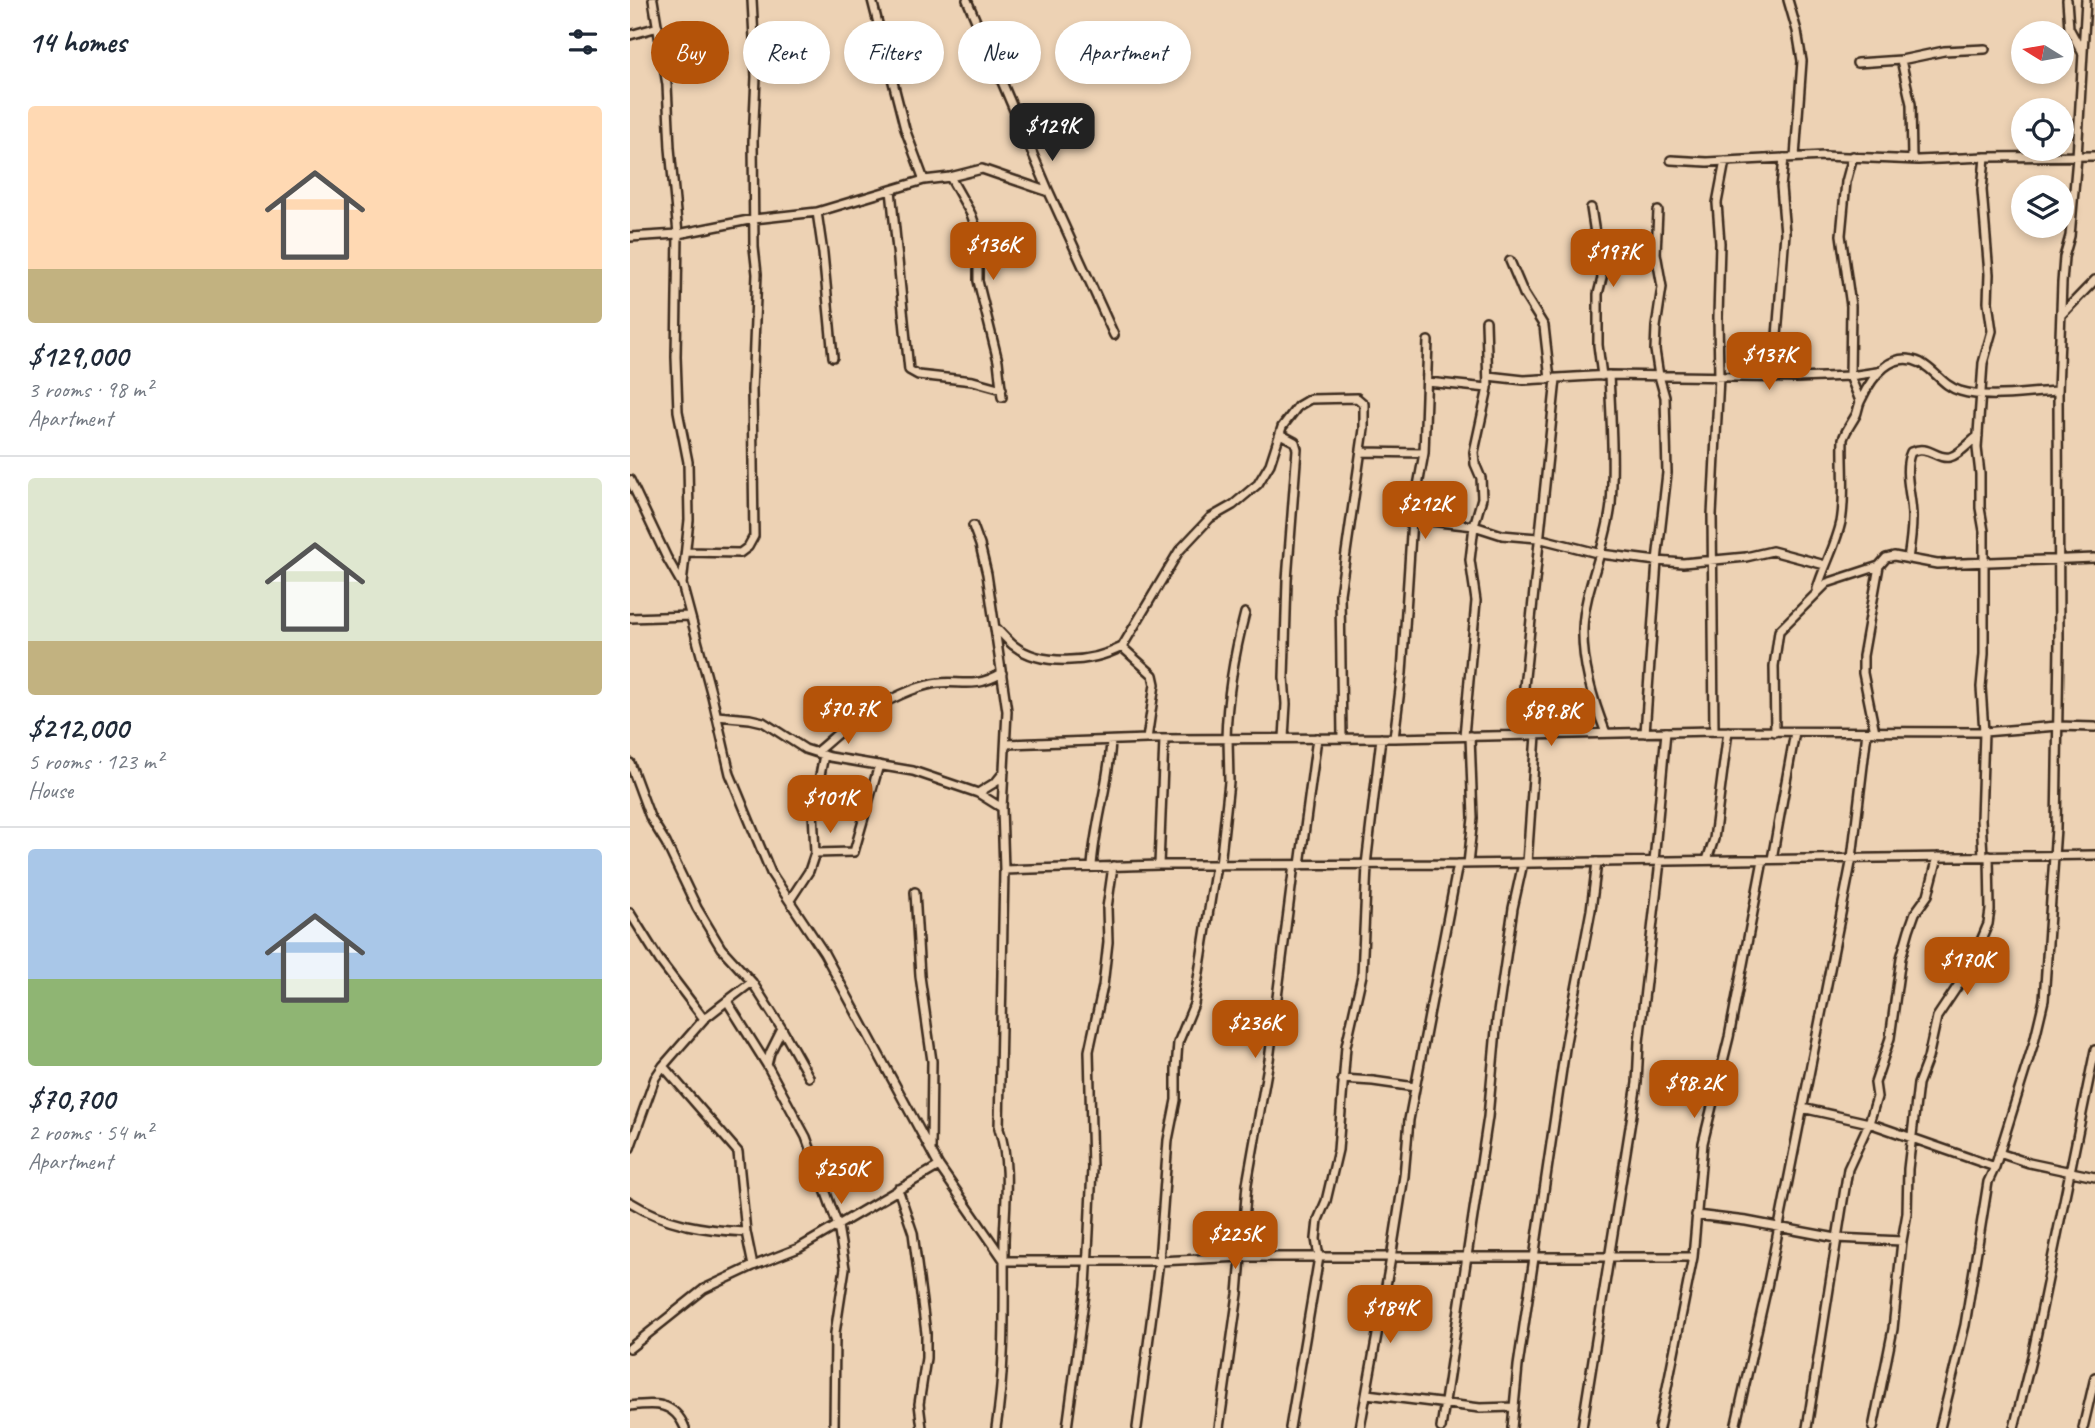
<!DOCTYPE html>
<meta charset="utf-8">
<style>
body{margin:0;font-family:Caveat,sans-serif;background:#f6f6f7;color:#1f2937;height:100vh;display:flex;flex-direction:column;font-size:26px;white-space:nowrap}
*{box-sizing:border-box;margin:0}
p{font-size:23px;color:#747a83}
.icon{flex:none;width:38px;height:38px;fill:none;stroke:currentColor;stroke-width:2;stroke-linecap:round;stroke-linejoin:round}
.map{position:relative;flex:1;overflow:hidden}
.drawer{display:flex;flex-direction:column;background:#fff;width:630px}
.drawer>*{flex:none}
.top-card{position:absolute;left:21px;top:21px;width:665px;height:63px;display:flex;gap:14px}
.needle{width:46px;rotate:281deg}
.fabs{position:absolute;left:1381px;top:21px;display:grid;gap:14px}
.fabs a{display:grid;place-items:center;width:63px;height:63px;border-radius:50%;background:#fff;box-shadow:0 4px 10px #0003;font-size:35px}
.price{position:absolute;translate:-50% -60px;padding:0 16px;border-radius:14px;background:#b45309;color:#fff;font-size:23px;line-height:46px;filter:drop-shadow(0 2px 4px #0008)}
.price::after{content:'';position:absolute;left:50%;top:42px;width:21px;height:16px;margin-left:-10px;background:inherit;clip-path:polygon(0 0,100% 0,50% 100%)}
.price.selected{background:#222;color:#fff}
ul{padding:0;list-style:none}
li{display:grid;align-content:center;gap:14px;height:371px;padding:0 28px}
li+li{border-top:2px solid #e0e1e3}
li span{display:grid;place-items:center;height:217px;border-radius:7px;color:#555}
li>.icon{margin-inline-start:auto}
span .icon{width:126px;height:126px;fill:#fffc;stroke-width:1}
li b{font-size:30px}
h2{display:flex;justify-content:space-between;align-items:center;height:84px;padding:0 28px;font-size:30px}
.tag{padding:0 24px;border-radius:32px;background:#fff;box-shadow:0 4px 10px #0003;font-size:24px;line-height:63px}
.tag.selected{background:#b45309;color:#fff}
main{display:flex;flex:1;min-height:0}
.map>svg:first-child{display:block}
</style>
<main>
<section class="drawer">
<h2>14 homes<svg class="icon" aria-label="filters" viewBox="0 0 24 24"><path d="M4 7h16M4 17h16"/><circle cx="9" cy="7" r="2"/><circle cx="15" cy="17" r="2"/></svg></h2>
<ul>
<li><span style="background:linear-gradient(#ffd9b3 75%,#c2b280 0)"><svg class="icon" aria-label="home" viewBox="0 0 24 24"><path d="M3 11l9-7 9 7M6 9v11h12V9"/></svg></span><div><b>$129,000</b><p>3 rooms · 98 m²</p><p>Apartment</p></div></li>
<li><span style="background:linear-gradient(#dfe7d0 75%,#c2b280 0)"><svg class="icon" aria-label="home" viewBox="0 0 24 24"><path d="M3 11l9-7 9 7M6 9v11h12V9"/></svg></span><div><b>$212,000</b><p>5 rooms · 123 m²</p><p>House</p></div></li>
<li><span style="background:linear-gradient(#a9c7e8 60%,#8fb573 0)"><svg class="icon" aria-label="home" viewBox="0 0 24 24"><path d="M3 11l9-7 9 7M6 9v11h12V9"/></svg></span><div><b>$70,700</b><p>2 rooms · 54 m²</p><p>Apartment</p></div></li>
</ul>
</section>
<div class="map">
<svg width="1465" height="1428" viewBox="0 0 1465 1428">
<rect width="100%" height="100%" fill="#edd2b4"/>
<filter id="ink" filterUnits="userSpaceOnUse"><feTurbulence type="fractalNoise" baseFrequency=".0143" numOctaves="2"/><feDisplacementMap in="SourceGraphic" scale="14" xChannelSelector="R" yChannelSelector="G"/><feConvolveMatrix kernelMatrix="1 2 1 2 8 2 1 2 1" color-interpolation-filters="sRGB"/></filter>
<g filter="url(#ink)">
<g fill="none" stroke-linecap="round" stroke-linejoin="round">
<g stroke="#3b2a1e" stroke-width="12">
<path id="street" d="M23,0L37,85L40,148L48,234L46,357L48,411L58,462L59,520L52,584
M242,0L275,129L294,180
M337,0L419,192L484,335
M1158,0L1167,31L1172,61L1165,157
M1437,0L1439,28L1452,52
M0,35L28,27
M1271,60L1281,104L1282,159
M1227,63L1271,60L1314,51L1355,49
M1223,156L1216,182L1211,235L1221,306L1220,376L1230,401
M1041,160L1077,162L1194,156L1288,160L1355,157L1465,156
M320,177L341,214L348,233V281L368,361L372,397
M261,190L279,370L288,375L343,381L372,389
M961,208L972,278L968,294V345L972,376
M187,212L193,253L203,357
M0,237L48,234L124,219L187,212L294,180L320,177L352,169L419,192
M880,261L894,294L914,326L920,379
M1432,314L1465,280
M858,376L894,380L979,375L1166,378L1220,376L1247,372
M1147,378L1146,349L1155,233L1151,187L1154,158
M797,382L858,388
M650,434L665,442L667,449L657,580L654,677L656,704L654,738
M731,452L794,453
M0,480L37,558L52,584L82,696L100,774L141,873L194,953L309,1166L374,1260
M782,519L844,526L872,535L908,538L971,554L1027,561L1053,563L1116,557L1142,551L1195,565
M343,526L350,545L357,574L377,711L372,808L374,870L369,1129C381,1163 375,1205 374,1241C374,1303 376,1366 366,1428
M56,552L110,553L118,547L124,536L122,390L127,274L124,247L123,141L126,77L122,0
M1278,559C1280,546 1282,532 1282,519C1283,499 1272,471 1281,452C1299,444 1306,460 1320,457C1329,455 1340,442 1348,436
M1187,589C1194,566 1206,545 1211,522C1216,495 1212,466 1213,439C1216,430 1221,424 1226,415C1228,411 1228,405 1231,400C1242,376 1262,349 1291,363C1306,371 1313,386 1330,391C1360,400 1397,392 1428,391
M0,618L60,616
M367,629C372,634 377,640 383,645C411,667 461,663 492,647L549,551L580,518L603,505L628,484L640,464L652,427L668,406L680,399L727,398L734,404V429L710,594L712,738
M492,647L523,675L525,684L517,739
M87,716L120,719L133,722L175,749L200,757L283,771L348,793L372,808
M1084,731L1082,515L1089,377L1088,317L1090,243L1087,203L1095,161
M1145,732L1144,666L1149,631L1197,583L1249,566L1256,558L1264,556L1307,564L1465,558
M1245,732L1233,673V656L1249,566
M976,733C963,701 952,665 953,629C954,589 977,546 981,504C984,461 981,418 979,375
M1015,733L1027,561L1037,473L1035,397L1029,376L1025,350L1026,327L1032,287L1026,253L1028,211
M889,735L926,379
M834,736L846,601L840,560L844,526L852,498L851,478L845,464L844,452L858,388L856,321
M764,738L772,673L782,519L794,453L798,341
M596,739C597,696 604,655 615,613
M376,744L517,739L764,738L1084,731L1354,732L1427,726L1465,727
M186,752C199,742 210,730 224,721C242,708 276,690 298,685C326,677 340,692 372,673
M0,763L20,817L36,843L67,908L91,948L122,982L152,1029L179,1077
M348,793L366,782L374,772
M185,853L224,852L249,765
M1353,856L1351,819L1354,732L1351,687L1354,654V531L1350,508V474L1347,448L1353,363L1362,331L1358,302L1359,274L1352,190L1355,157
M1142,859L1165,732
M1077,860L1084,839L1098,731
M1024,861L1036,732
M897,863L906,735
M838,864L843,818L840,736
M529,865L534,740
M590,865L599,782L598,739
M670,865L687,738
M736,865L751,738
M462,866C465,823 479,783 481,741
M374,870L529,865L828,864L1465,855
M285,892L290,976L302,1061L301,1150
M160,900L179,871L185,853L183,811L194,755
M0,913L30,961L74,1019
M122,982L97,1001L137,1065L176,1137L208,1226L215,1268L205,1333L204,1428
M137,1065L140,1053L152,1029
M33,1066L108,1152L116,1232L123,1266
M712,1079L743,1081L785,1087
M1172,1108L1239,1123L1365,1167
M0,1148L25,1078L33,1066L74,1019L97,1001
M1369,1153L1399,1163L1465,1177
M268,1189L283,1233L296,1333V1358L289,1404L292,1428
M0,1202C37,1225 74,1230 116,1232
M1066,1215L1116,1221L1206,1238L1272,1241
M374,1261H529L612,1257H1063L1073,1143L1099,1037L1133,860
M0,1348L74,1289L123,1266L169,1248L309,1166
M737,1394L850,1408L883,1407
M0,1406C24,1403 44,1401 55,1428
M437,1428L456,1286L459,1232L462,1168L459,1051L473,986L478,942L477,908L483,866
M507,1428L529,1261L538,1140L546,1100V1069L548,1043L564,1004L586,865
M589,1428L608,1294L617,1184L639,1060L664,865
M660,1428L689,1257L686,1239L688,1220L696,1201L708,1150L716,1046L732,975L737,865
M730,1428L761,1258L774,1176L779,1120L828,864
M811,1428L858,1117L867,1019L883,908L893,863
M882,1428L888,1366L936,1042L961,910L967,862
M952,1428L1007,1083L1009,1042L1030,861
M1029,1428L1063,1257
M1105,1428L1137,1287L1222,858L1237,732
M1177,1428L1218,1169L1239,1123L1247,1097L1245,1083L1260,1038L1271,958L1279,930L1285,913L1298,895L1308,857
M1243,1428L1263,1329L1272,1241L1277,1213L1278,1169L1288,1084L1298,1058L1307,1017L1339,969L1358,924L1360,910L1359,856
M1310,1428L1335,1325L1358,1182L1365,1167L1404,1042L1414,1000L1426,828L1429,645L1428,391L1432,283L1434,257L1440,236L1447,157L1456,0
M1384,1428L1403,1352L1465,1050
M1453,1428L1465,1377"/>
</g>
<use href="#street" stroke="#edd2b4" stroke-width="7"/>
</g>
</g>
</svg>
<div class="fabs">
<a><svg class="needle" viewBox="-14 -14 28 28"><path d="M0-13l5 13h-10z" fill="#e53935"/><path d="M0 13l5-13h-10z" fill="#747a83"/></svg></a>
<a><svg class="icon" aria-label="locate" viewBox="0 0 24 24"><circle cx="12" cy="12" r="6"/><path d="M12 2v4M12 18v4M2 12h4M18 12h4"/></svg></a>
<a><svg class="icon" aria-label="layers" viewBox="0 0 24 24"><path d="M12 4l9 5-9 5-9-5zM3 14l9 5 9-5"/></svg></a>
</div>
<b class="price selected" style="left:422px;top:163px">$129K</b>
<b class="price" style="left:363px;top:282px">$136K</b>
<b class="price" style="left:983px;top:289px">$197K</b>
<b class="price" style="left:1139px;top:392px">$137K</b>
<b class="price" style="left:795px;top:541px">$212K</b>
<b class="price" style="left:218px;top:746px">$70.7K</b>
<b class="price" style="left:921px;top:748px">$89.8K</b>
<b class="price" style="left:200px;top:835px">$101K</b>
<b class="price" style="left:1337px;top:997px">$170K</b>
<b class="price" style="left:625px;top:1060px">$236K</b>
<b class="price" style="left:1064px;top:1120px">$98.2K</b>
<b class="price" style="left:211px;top:1206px">$250K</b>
<b class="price" style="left:605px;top:1271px">$225K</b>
<b class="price" style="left:760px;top:1345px">$184K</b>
<div class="top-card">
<a class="tag selected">Buy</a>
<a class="tag">Rent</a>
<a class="tag">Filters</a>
<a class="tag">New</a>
<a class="tag">Apartment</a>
</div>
</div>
</main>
